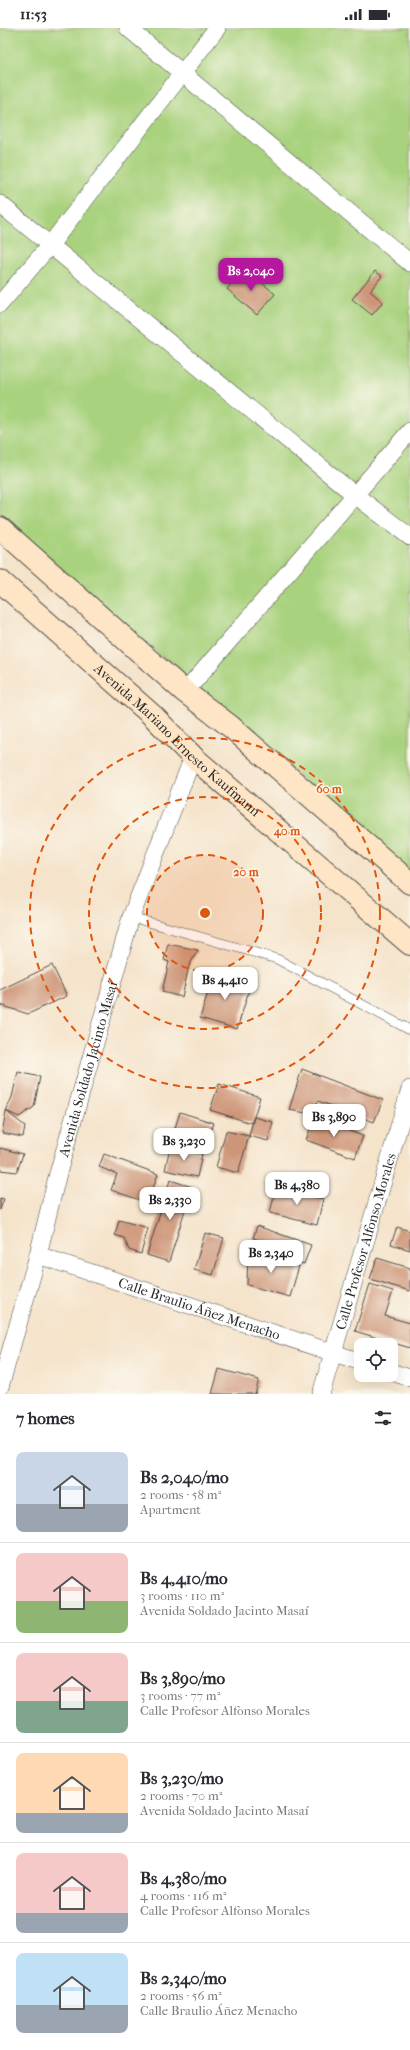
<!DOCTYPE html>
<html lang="en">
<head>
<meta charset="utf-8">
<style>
	:root { --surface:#fff; --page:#f2f2f3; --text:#2b2b33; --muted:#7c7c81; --line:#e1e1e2; --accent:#b5179e }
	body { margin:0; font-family:"IM FELL French Canon",serif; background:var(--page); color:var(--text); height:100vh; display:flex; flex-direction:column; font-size:15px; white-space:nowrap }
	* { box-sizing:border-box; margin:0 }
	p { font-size:13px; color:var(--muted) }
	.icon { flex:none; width:22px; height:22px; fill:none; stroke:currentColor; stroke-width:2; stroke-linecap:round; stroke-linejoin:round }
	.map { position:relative; height:1366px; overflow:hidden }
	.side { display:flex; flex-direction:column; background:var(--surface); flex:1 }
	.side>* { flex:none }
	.controls { position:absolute; left:354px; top:1310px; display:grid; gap:8px }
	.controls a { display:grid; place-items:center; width:44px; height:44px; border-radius:8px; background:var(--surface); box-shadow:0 4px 16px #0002; font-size:20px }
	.price { position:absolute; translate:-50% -34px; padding:0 9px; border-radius:8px; background:#fff; color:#222; font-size:13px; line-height:26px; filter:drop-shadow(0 1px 2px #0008) }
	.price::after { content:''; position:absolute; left:50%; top:24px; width:12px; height:9px; margin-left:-6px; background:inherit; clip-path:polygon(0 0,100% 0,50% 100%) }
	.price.on { background:var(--accent); color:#fff }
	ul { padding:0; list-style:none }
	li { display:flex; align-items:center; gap:12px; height:100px; padding:0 16px }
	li+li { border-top:1px solid var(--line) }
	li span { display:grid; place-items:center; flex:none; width:112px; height:80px; border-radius:8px; color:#555 }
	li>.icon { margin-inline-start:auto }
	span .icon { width:48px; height:48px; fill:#fffc; stroke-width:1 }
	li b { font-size:17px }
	h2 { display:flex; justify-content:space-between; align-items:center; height:48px; padding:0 16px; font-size:17px }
	.status { display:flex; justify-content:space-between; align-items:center; height:28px; padding:0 20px; background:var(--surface); direction:ltr }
	.status svg { height:11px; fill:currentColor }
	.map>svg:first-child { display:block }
</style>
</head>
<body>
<div class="status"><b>11:53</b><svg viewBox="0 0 49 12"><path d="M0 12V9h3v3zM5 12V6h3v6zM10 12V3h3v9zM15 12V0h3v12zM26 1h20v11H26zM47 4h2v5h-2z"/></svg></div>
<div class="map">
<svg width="410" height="1366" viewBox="0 0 410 1366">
	<rect width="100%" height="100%" fill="#fbf7ec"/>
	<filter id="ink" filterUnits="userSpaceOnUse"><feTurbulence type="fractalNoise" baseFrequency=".025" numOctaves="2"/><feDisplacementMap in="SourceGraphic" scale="8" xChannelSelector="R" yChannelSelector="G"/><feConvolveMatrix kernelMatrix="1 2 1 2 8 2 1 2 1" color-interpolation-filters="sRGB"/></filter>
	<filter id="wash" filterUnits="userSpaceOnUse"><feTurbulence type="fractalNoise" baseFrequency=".012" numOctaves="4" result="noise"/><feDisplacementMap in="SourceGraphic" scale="16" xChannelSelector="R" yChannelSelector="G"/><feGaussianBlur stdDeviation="0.9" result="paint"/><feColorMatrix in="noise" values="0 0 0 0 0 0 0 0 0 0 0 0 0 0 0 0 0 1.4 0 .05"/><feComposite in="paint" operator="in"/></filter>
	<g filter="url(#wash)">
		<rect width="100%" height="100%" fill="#f5e3ca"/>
		<!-- green -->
		<path fill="#a9d27e" stroke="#6a7e54" d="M0,0h410v845l-410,-358z"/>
		<g id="blocks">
			<!-- building -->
			<path fill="#ce9679" d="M245,240l30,26 -18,21 -30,-26z
				M375,243l7,5 -12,15 13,11 -11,13 -20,-16z
				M168,916l30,6 -9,16 -7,31 -20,-5 7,-30 -5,-2z
				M52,937l15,31 -39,18 -28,-9v-15z
				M214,944l37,12 -14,45 -37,-11z
				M302,1041l81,31 -9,22 -56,-21 -6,13 -23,-4z
				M18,1044l22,5 -6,30 -15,10 -13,-6 6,-14z
				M219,1056l41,13 -6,20 19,5 -5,19 -19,-5 5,-19 -3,6 -41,-13z
				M6,1083l19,15 -2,11 -21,-4z
				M180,1084l34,11 -9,26 -33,-11z
				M314,1090l49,18 -8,22 -49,-18z
				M226,1103l23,5 -11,37 -22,-6z
				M170,1119l32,7 -5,23 -32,-7z
				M0,1120l23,6 -6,18 -17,-2z
				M104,1126l54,20 -10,29 -37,-13 6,-16 -18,-7z
				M170,1152l22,7 -23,75 -22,-7z
				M276,1160l47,11 -6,26 -47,-12z
				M0,1170l4,1 -4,11z
				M119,1192l29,8 -7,26 -12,-4 -5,-12 -9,-3z
				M257,1198l54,19 -7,19 -16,-5 3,-7 -38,-14z
				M397,1199l13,4v19l-19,-6z
				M205,1205l19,5 -11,37 -19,-5z
				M248,1223l51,15 -9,31 -43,-12z
				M377,1230l33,10v23l-40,-12z
				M370,1256l23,7 -8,25 25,7v25l-55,-17z
				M219,1341l40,11 -4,14h-43z"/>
		</g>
	</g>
	<g filter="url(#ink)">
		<use href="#blocks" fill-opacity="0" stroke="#494743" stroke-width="1"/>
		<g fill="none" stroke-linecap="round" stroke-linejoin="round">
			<!-- lane casing -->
			<g stroke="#494743" stroke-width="10">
				<path id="lane" d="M131,889l146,42 133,71"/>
			</g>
			<!-- street casing -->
			<g stroke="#494743" stroke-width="18">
				<g id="street">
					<path d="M128,0l282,235"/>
					<path d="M0,176l355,291 55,42"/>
					<path d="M0,276l50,-59 167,-217"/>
					<path d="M185,664l225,-261"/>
					<path id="s1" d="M38,1227l323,107"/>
					<path d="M391,1344l19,6"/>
					<path id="s2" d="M0,1359l38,-132 19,-78 74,-260 62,-160"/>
					<path id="s3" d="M321,1366l89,-305"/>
				</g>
			</g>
			<!-- secondary casing -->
			<g stroke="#494743" stroke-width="24">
				<g id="secondary">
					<path d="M0,500l185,164 45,34 180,157"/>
					<path id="s4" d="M0,553l153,135 40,41 217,187"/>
				</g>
			</g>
			<!-- lane -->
			<use href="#lane" stroke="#fff" stroke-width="9"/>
			<!-- street -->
			<use href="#street" stroke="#fff" stroke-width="17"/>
			<!-- secondary -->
			<use href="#secondary" stroke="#fde5c5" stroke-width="22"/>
		</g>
	</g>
	<!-- distance rings -->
	<circle cx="205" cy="885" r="58" fill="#df570e" fill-opacity=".12"/>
	<g fill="none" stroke="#df570e" stroke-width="2" stroke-dasharray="7 5">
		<circle cx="205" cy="885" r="58"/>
		<circle cx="205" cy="885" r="116"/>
		<circle cx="205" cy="885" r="175"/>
	</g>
	<g text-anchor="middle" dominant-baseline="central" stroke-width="3" stroke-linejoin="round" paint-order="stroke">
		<!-- street labels -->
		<g font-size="14" fill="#2b2b2b" stroke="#fbf7ec">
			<text stroke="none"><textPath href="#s4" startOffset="238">Avenida Mariano Ernesto Kaufmann</textPath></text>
			<text stroke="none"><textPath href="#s2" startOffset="330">Avenida Soldado Jacinto Masaí</textPath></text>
			<text stroke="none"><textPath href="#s3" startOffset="159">Calle Profesor Alfonso Morales</textPath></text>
			<text stroke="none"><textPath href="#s1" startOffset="170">Calle Braulio Áñez Menacho</textPath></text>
		</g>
	</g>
	<circle cx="205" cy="885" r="6" fill="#df570e" stroke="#fbf7ec" stroke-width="2"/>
	<g font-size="12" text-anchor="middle" font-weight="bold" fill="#df570e" stroke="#fbf7ec" stroke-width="3" stroke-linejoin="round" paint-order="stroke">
		<text x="329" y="765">60 m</text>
		<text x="287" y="807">40 m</text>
		<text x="246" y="848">20 m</text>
	</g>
</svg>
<div class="controls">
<a><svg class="icon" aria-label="locate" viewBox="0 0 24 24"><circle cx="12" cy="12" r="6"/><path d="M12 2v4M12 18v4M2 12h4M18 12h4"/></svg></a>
</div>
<b class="price on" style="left:251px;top:264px">Bs 2,040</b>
<b class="price" style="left:225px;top:973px">Bs 4,410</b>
<b class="price" style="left:334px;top:1110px">Bs 3,890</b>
<b class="price" style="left:184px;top:1134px">Bs 3,230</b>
<b class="price" style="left:297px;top:1178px">Bs 4,380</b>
<b class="price" style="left:170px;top:1193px">Bs 2,330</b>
<b class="price" style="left:271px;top:1246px">Bs 2,340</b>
</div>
<section class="side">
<h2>7 homes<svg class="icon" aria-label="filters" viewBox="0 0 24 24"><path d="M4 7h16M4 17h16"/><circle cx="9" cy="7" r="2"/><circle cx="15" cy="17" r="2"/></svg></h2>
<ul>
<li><span style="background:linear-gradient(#c9d6e8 65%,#9aa5b1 0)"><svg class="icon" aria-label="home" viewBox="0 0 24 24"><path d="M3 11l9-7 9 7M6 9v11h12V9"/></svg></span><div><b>Bs 2,040/mo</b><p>2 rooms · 58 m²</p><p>Apartment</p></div></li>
<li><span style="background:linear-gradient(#f6c9c9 60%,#8fb573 0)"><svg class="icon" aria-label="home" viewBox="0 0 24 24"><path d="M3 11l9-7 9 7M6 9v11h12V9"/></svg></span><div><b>Bs 4,410/mo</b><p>3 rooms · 110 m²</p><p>Avenida Soldado Jacinto Masaí</p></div></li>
<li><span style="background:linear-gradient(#f6c9c9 60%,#7fa58c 0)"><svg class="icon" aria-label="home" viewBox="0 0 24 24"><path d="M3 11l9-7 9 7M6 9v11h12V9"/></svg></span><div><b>Bs 3,890/mo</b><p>3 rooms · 77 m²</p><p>Calle Profesor Alfonso Morales</p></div></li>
<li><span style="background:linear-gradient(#ffd9b3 75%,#9aa5b1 0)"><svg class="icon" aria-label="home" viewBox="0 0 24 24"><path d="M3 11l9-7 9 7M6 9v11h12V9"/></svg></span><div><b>Bs 3,230/mo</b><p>2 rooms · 70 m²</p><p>Avenida Soldado Jacinto Masaí</p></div></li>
<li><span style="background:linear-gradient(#f6c9c9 75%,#9aa5b1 0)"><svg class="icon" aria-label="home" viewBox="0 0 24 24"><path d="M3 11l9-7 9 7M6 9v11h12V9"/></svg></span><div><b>Bs 4,380/mo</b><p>4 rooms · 116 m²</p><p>Calle Profesor Alfonso Morales</p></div></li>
<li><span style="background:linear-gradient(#bfe0f5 65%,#9aa5b1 0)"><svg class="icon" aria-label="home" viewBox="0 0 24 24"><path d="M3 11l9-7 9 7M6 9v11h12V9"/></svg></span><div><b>Bs 2,340/mo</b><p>2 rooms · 56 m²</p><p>Calle Braulio Áñez Menacho</p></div></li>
</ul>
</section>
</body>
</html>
